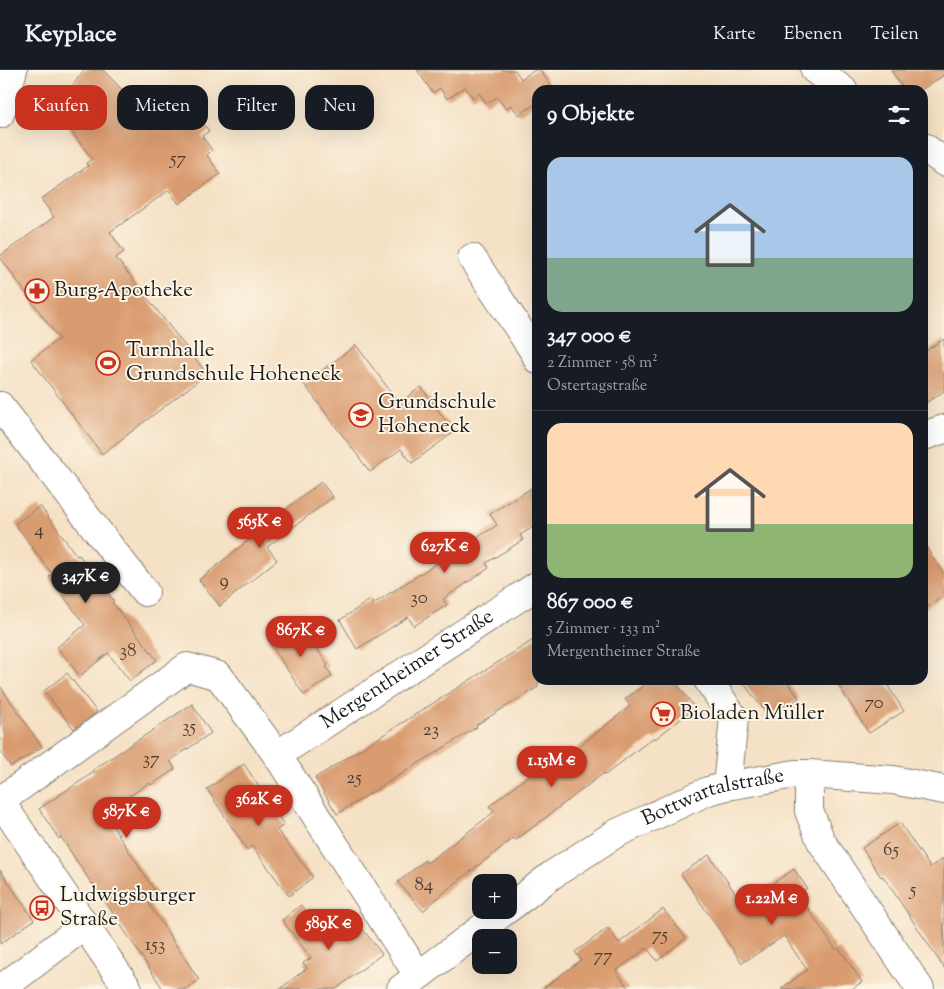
<!DOCTYPE html>
<html lang="de">
<head>
<meta charset="utf-8">
<style>
	:root { --surface:#171b24; --page:#20242c; --text:#f1f3f6; --muted:#9ea1a6; --line:#363941; --accent:#c8321e }
	body { margin:0; font-family:"Sorts Mill Goudy",serif; background:var(--page); color:var(--text); height:100vh; display:flex; flex-direction:column; font-size:19px; white-space:nowrap }
	* { box-sizing:border-box; margin:0 }
	p { font-size:16px; color:var(--muted) }
	.icon { flex:none; width:28px; height:28px; fill:none; stroke:currentColor; stroke-width:2; stroke-linecap:round; stroke-linejoin:round }
	.map { position:relative; flex:1; overflow:hidden }
	.side { position:absolute; left:532px; top:15px; width:396px; height:600px; display:flex; flex-direction:column; background:var(--surface); border-radius:15px; box-shadow:0 5px 20px #0002 }
	.side>* { flex:none }
	.guide { position:absolute; left:15px; top:15px; width:442px; height:45px; display:flex; gap:10px }
	.fabs { position:absolute; left:472px; top:804px; display:grid; gap:10px }
	.fabs a { display:grid; place-items:center; width:45px; height:45px; border-radius:10px; background:var(--surface); box-shadow:0 5px 20px #0002; font-size:25px }
	.price { position:absolute; translate:-50% -42px; padding:0 11px; border-radius:18px; background:var(--accent); color:#fff; font-size:16px; line-height:32px; filter:drop-shadow(0 1px 2px #0008) }
	.price::after { content:''; position:absolute; left:50%; top:30px; width:15px; height:11px; margin-left:-8px; background:inherit; clip-path:polygon(0 0,100% 0,50% 100%) }
	.price.on { background:#222; color:#fff }
	ul { padding:0; list-style:none }
	li { display:grid; align-content:center; gap:10px; height:265px; padding:0 15px }
	li+li { border-top:1px solid var(--line) }
	li span { display:grid; place-items:center; height:155px; border-radius:15px; color:#555 }
	li>.icon { margin-inline-start:auto }
	span .icon { width:90px; height:90px; fill:#fffc; stroke-width:1 }
	li b { font-size:21px }
	h2 { display:flex; justify-content:space-between; align-items:center; height:60px; padding:0 15px; font-size:21px }
	.chip { padding:0 18px; border-radius:15px; background:var(--surface); box-shadow:0 5px 20px #0002; font-size:18px; line-height:45px }
	.chip.on { background:var(--accent); color:#fff }
	header { display:flex; align-items:center; gap:30px; box-sizing:border-box; height:70px; padding:0 25px; background:var(--surface); border-bottom:1px solid var(--line) }
	header strong { font-size:24px }
	nav { display:flex; gap:28px; margin-inline-start:auto; font-size:18px }
	.map>svg:first-child { display:block }
</style>
</head>
<body>
<header>
<strong>Keyplace</strong>
<nav><a>Karte</a><a>Ebenen</a><a>Teilen</a></nav>
</header>
<div class="map">
<svg width="944" height="919" viewBox="0 0 944 919">
	<rect width="100%" height="100%" fill="#fcf5e5"/>
	<filter id="ink" filterUnits="userSpaceOnUse"><feTurbulence type="fractalNoise" baseFrequency=".02" numOctaves="2"/><feDisplacementMap in="SourceGraphic" scale="10" xChannelSelector="R" yChannelSelector="G"/><feConvolveMatrix kernelMatrix="1 2 1 2 8 2 1 2 1" color-interpolation-filters="sRGB"/></filter>
	<filter id="wash" filterUnits="userSpaceOnUse"><feTurbulence type="fractalNoise" baseFrequency=".0096" numOctaves="4" result="noise"/><feDisplacementMap in="SourceGraphic" scale="20" xChannelSelector="R" yChannelSelector="G"/><feGaussianBlur stdDeviation="1.12" result="paint"/><feColorMatrix in="noise" values="0 0 0 0 0 0 0 0 0 0 0 0 0 0 0 0 0 1.4 0 .05"/><feComposite in="paint" operator="in"/></filter>
	<g filter="url(#wash)">
		<rect width="100%" height="100%" fill="#f5e1c5"/>
		<g id="blocks">
			<!-- building -->
			<path fill="#d99b6f" d="M84,0h19l55,57 6,-5 3,6 26,-19 16,22 -7,5 10,14 -5,5 13,19 -41,30 -10,-14 -59,42 14,20 -8,6 91,116 -105,80 -71,-94 28,-21 -59,-82v-1l54,-39 -13,-18 47,-33 -2,-3 6,-4 -33,-44 7,-10 -4,-5z
				M417,0h98l6,9 14,-9h5l14,20h-16v12l-19,13 -8,-10 -5,4 -9,-12 -10,7 -8,-11 -6,5 -8,-11 -18,12 -7,-11 -7,5z
				M891,0h53v5l-23,15h-17z
				M944,269v52l-20,13v-52z
				M356,275l43,58 22,-16 33,45 -42,31 -11,-14 -31,23 -66,-88z
				M321,412l12,15 -66,50 10,13 -57,46 -21,-26 83,-67v-1z
				M538,414v40l-18,11 3,5 -37,23 3,5 -46,31 4,6 -33,21 -6,-9 -51,32 -17,-29 30,-20 3,4 124,-79 -7,-11z
				M40,436l37,50 2,-1 35,46 -2,1 45,58 -27,21 -22,-28 -28,23 -23,-29 28,-22 -36,-48 3,-3 -37,-50z
				M924,474l20,30v22l-20,13z
				M296,552l6,10 2,-2 24,35 -2,2 6,9 -28,19 -36,-55z
				M538,567v50l-62,38 1,2 -140,87 -22,-36z
				M67,603l30,39 -23,17 -30,-38z
				M651,610h23l21,28 -40,31 -1,-2 -49,38 -1,-2 -88,67 -2,-2 -65,50 -26,23 -25,-29 27,-22 2,3 67,-51 -5,-6 69,-53 5,6 67,-53 -5,-7z
				M741,610h45l13,18 -28,21z
				M835,610h49l20,31 -35,22z
				M0,616l42,61 -31,20 -11,-16z
				M192,634l19,29 -41,28 5,8 -24,16 -2,-2 -45,30 55,84 -10,7 50,76 -13,9h-23l-70,-106 -1,1 -31,-47 -2,2 -20,-30 55,-37 -1,-2z
				M244,694l40,61 -7,5 36,47 -24,19 -37,-50 -5,4 -40,-61z
				M900,753l30,44 14,-9v110l-61,-92 -2,1 -19,-29z
				M709,785l34,49 51,-35 13,19 -9,6 38,56 3,-2 23,34 -10,7h-71l26,-19 -23,-34 -42,27 -61,-89z
				M0,800l34,50 -34,24z
				M301,835l20,26 22,-17 9,12 5,-4 25,32 -46,35h-56l27,-21 -4,-5 8,-5 -29,-38z
				M663,839l23,29 -29,23 -10,-13 -31,23 13,18h-87l39,-29 -6,-8 33,-24 11,15z"/>
		</g>
	</g>
	<g filter="url(#ink)">
		<use href="#blocks" fill-opacity="0" stroke="#887e70" stroke-width="1"/>
		<g fill="none" stroke-linecap="round" stroke-linejoin="round">
			<!-- minor casing -->
			<g stroke="#887e70" stroke-width="30">
				<g id="minor">
					<path d="M815,0l28,20"/>
					<path d="M0,44l13,-44"/>
					<path d="M924,77l20,15"/>
					<path d="M472,188l63,95 3,7"/>
					<path d="M0,336l145,186"/>
					<path d="M924,366l20,-7"/>
					<path d="M708,610l26,38 -7,68"/>
					<path id="s1" d="M277,685l261,-170"/>
					<path d="M809,704v37l12,30 99,148"/>
					<path d="M0,731l187,-134 32,9 58,79 141,220"/>
					<path d="M0,731l128,188"/>
					<path d="M1,919l84,-64"/>
				</g>
			</g>
			<!-- major casing -->
			<g stroke="#887e70" stroke-width="30">
				<g id="major">
					<path id="s2" d="M509,838l43,-33 63,-41 93,-43 19,-5 68,-12h14l84,6 51,10"/>
					<path d="M401,919l105,-79"/>
				</g>
			</g>
			<!-- minor -->
			<use href="#minor" stroke="#fff" stroke-width="28"/>
			<!-- major -->
			<use href="#major" stroke="#fff" stroke-width="28"/>
		</g>
	</g>
	<!-- icons -->
	<defs>
		<g id="pharmacy-ring" transform="scale(1.25)"><circle r="9.5" fill="#fcf5e5" stroke="#c8321e" stroke-width="1.5"/><path d="M-2-6h4v4h4v4h-4v4h-4v-4h-4v-4h4Z" fill="#c8321e"/></g>
		<g id="stadium-ring" transform="scale(1.25)"><circle r="9.5" fill="#fcf5e5" stroke="#c8321e" stroke-width="1.5"/><path d="M0-5a6.5 5 0 1 0 0 10a6.5 5 0 1 0 0-10ZM-3.5-1.8h7v3.6h-7Z" fill="#c8321e"/></g>
		<g id="school-ring" transform="scale(1.25)"><circle r="9.5" fill="#fcf5e5" stroke="#c8321e" stroke-width="1.5"/><path d="M0-5L7-2L0 1L-7-2ZM-4 1L0 2.5L4 1V4Q0 6-4 4Z" fill="#c8321e"/></g>
		<g id="supermarket-ring" transform="scale(1.25)"><circle r="9.5" fill="#fcf5e5" stroke="#c8321e" stroke-width="1.5"/><path d="M-6-5.5h2.5l.6 2H6L4.5 2H-2.5L-4.4-4H-6ZM-1.5 3.2a1.3 1.3 0 1 0 .1 0ZM3 3.2a1.3 1.3 0 1 0 .1 0Z" fill="#c8321e"/></g>
		<g id="bus-ring" transform="scale(1.25)"><circle r="9.5" fill="#fcf5e5" stroke="#c8321e" stroke-width="1.5"/><path d="M-5-6H5V4H4V6H2V4H-2V6H-4V4H-5ZM-3.5-4V0h7V-4ZM-3.5 1.2v1.5H-2V1.2ZM2 1.2v1.5H3.5V1.2Z" fill="#c8321e"/></g>
	</defs>
	<g fill-rule="evenodd">
		<use href="#pharmacy-ring" x="37" y="221"/>
		<use href="#stadium-ring" x="108" y="293"/>
		<use href="#school-ring" x="361" y="345"/>
		<use href="#supermarket-ring" x="663" y="644"/>
		<use href="#bus-ring" x="42" y="838"/>
	</g>
	<g text-anchor="middle" dominant-baseline="central" stroke-width="4" stroke-linejoin="round" paint-order="stroke">
		<!-- number labels -->
		<g font-size="19" fill="#4b3c31">
			<text x="178" y="89">57</text>
			<text x="39" y="460">4</text>
			<text x="224" y="511">9</text>
			<text x="419" y="528">30</text>
			<text x="128" y="581">38</text>
			<text x="874" y="633">70</text>
			<text x="189" y="657">35</text>
			<text x="431" y="660">23</text>
			<text x="151" y="689">37</text>
			<text x="354" y="708">25</text>
			<text x="891" y="780">65</text>
			<text x="424" y="815">84</text>
			<text x="913" y="820">5</text>
			<text x="660" y="865">75</text>
			<text x="155" y="875">153</text>
			<text x="603" y="886">77</text>
		</g>
		<!-- poi labels -->
		<g font-size="21" fill="#1c1c1c" stroke="#fcf5e5" text-anchor="start">
			<text x="54" y="221">Burg-Apotheke</text>
			<text x="126" y="281">Turnhalle<tspan x="126" dy="24">Grundschule Hoheneck</tspan></text>
			<text x="378" y="333">Grundschule<tspan x="378" dy="24">Hoheneck</tspan></text>
			<text x="680" y="644">Bioladen Müller</text>
			<text x="60" y="826">Ludwigsburger<tspan x="60" dy="24">Straße</tspan></text>
		</g>
		<!-- street labels -->
		<g font-size="21" fill="#1c1c1c" stroke="#fcf5e5">
			<text stroke="none"><textPath href="#s1" startOffset="156">Mergentheimer Straße</textPath></text>
			<text stroke="none"><textPath href="#s2" startOffset="235">Bottwartalstraße</textPath></text>
		</g>
	</g>
</svg>
<div class="fabs">
<a>+</a>
<a>−</a>
</div>
<b class="price" style="left:260px;top:479px">565K €</b>
<b class="price" style="left:445px;top:504px">627K €</b>
<b class="price on" style="left:86px;top:534px">347K €</b>
<b class="price" style="left:301px;top:588px">867K €</b>
<b class="price" style="left:552px;top:718px">1.15M €</b>
<b class="price" style="left:259px;top:757px">362K €</b>
<b class="price" style="left:127px;top:769px">587K €</b>
<b class="price" style="left:772px;top:856px">1.22M €</b>
<b class="price" style="left:329px;top:881px">589K €</b>
<div class="guide">
<a class="chip on">Kaufen</a>
<a class="chip">Mieten</a>
<a class="chip">Filter</a>
<a class="chip">Neu</a>
</div>
<section class="side">
<h2>9 Objekte<svg class="icon" aria-label="filters" viewBox="0 0 24 24"><path d="M4 7h16M4 17h16"/><circle cx="9" cy="7" r="2"/><circle cx="15" cy="17" r="2"/></svg></h2>
<ul>
<li><span style="background:linear-gradient(#a9c7e8 65%,#7fa58c 0)"><svg class="icon" aria-label="home" viewBox="0 0 24 24"><path d="M3 11l9-7 9 7M6 9v11h12V9"/></svg></span><div><b>347 000 €</b><p>2 Zimmer · 58 m²</p><p>Ostertagstraße</p></div></li>
<li><span style="background:linear-gradient(#ffd9b3 65%,#8fb573 0)"><svg class="icon" aria-label="home" viewBox="0 0 24 24"><path d="M3 11l9-7 9 7M6 9v11h12V9"/></svg></span><div><b>867 000 €</b><p>5 Zimmer · 133 m²</p><p>Mergentheimer Straße</p></div></li>
</ul>
</section>
</div>
</body>
</html>
